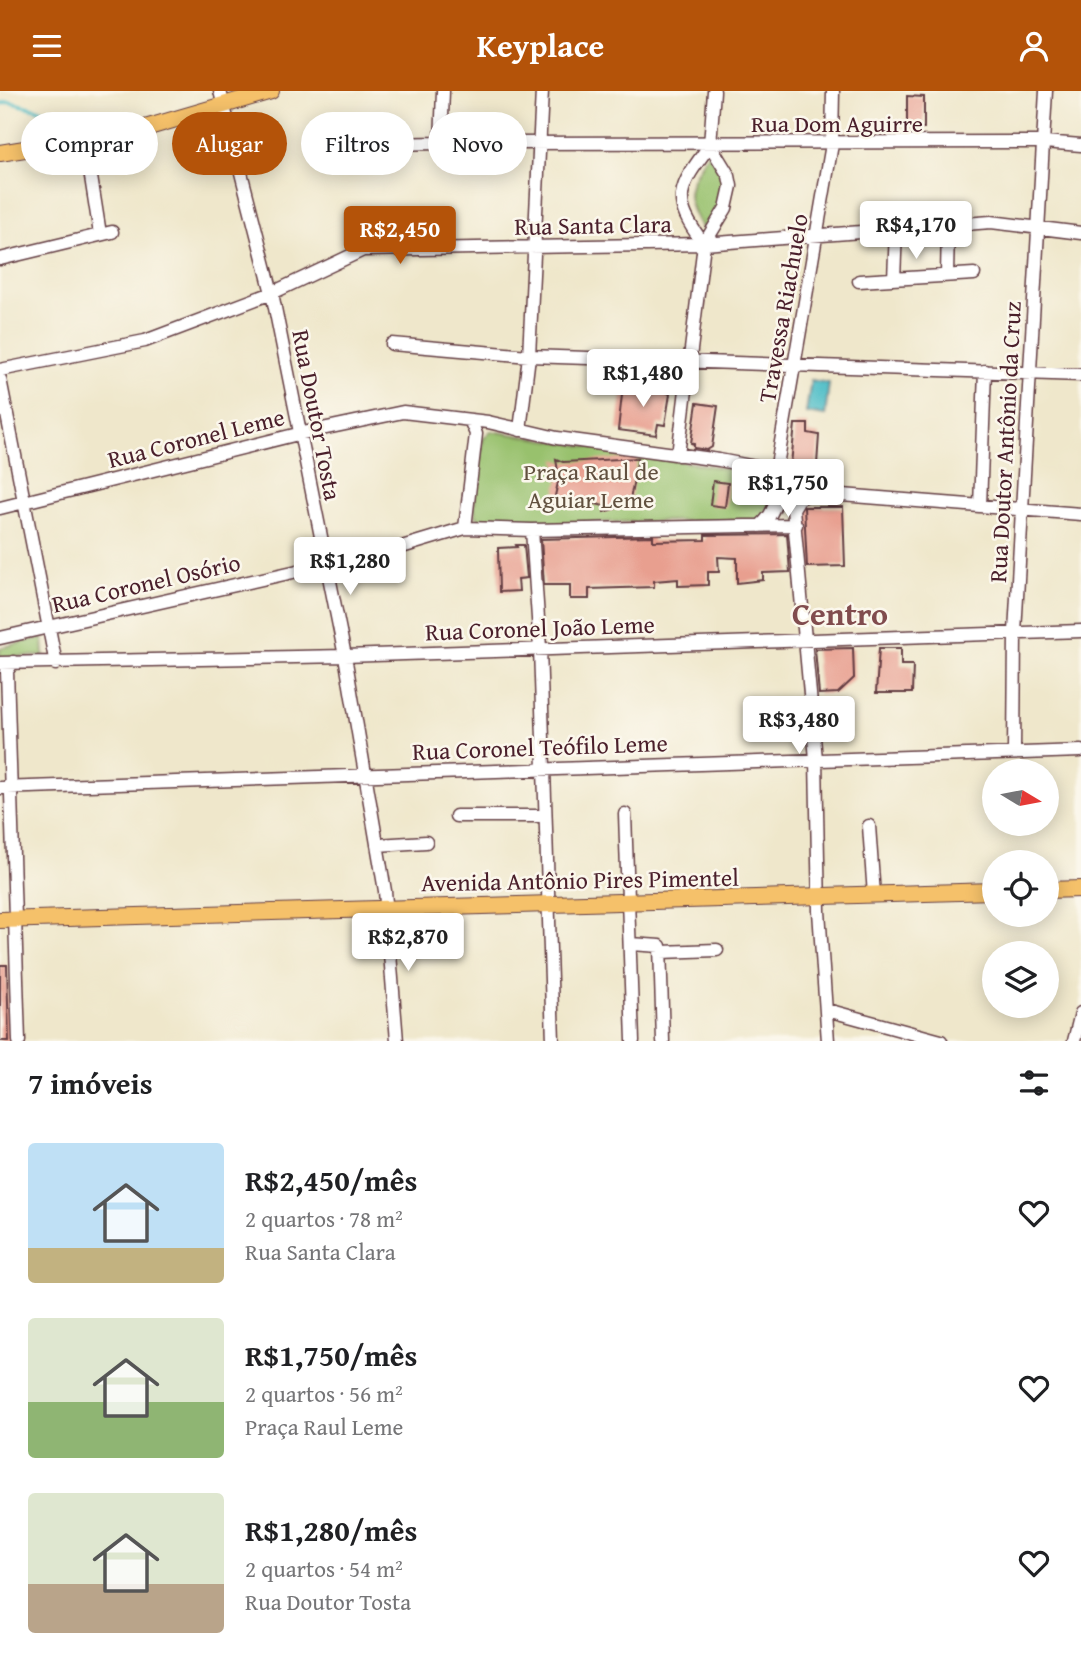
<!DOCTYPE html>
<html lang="pt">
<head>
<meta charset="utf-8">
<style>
	:root { --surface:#fff; --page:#f2f2f2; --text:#202124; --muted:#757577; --accent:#b45309 }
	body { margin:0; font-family:"Gentium Book Plus",serif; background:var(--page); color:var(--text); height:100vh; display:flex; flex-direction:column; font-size:26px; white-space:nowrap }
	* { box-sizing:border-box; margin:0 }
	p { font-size:23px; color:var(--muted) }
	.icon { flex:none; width:38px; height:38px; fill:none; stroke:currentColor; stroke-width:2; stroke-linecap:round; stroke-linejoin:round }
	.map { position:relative; height:950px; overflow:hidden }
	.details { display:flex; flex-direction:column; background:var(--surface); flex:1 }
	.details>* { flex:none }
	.hud { position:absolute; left:21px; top:21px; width:700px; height:63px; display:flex; gap:14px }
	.needle { width:46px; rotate:100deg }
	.fabs { position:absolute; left:982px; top:668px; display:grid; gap:14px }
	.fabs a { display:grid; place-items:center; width:77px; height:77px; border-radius:50%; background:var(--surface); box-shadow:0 4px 18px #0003; font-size:35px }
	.price { position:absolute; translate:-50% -60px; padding:0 16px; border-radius:7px; background:#fff; color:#222; font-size:23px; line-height:46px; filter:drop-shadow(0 2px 4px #0008) }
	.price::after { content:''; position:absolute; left:50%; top:42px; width:21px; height:16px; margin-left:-10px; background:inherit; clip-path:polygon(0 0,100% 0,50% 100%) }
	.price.active { background:var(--accent); color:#fff }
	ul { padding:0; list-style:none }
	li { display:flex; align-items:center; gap:21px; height:175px; padding:0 28px }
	li span { display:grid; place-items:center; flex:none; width:196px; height:140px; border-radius:7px; color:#555 }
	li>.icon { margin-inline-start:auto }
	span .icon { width:84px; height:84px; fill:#fffc; stroke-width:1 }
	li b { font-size:30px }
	h2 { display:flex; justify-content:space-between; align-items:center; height:84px; padding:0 28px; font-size:30px }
	.pill { padding:0 24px; border-radius:32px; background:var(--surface); box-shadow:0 4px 18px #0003; font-size:24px; line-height:63px }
	.pill.active { background:var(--accent); color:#fff }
	header { display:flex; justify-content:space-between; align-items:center; height:91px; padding:0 28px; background:var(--accent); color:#fff; font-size:32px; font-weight:600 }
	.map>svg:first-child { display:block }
</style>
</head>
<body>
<header><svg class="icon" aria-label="menu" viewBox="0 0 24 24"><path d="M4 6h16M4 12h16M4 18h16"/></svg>Keyplace<svg class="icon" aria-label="person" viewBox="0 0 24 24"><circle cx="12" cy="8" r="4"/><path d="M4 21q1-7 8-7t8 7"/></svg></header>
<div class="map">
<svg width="1081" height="950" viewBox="0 0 1081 950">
	<rect width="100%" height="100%" fill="#fbf7ec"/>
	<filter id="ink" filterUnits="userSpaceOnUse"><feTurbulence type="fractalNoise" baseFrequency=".0143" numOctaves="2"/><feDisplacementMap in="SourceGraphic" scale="14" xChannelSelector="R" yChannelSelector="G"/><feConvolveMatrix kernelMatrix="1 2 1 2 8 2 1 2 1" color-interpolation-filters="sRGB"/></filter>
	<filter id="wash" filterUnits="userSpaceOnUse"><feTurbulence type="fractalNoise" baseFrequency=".00686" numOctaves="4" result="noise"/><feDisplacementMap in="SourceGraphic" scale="28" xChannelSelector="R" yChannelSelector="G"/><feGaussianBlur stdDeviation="1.57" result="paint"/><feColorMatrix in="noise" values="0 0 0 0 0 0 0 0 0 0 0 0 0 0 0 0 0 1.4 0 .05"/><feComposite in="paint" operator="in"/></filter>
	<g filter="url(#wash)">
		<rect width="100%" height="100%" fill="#efe7cb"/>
		<!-- green -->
		<path fill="#98c16d" stroke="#71704c" stroke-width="2" d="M708,62c25,33 23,45 -6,75 -22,-35 -13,-43 6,-75z
			M491,340l276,44c12,14 3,33 -9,45l-208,3 -66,-2 -8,-5 -2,-9 9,-68z
			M43,546l1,19 -44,1v-9z"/>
		<!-- water -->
		<path fill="#50bec7" stroke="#4d6e79" stroke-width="2" d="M811,289l18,3 -4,33 -19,-3z"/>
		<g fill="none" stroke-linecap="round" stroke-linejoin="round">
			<!-- stream -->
			<path stroke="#50bec7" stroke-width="3.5" d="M0,13l9,-2 63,16"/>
		</g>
		<g id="blocks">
			<!-- building -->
			<path fill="#e89f8f" d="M907,5l17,1v31l-17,-1z
				M632,292l8,6 16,-2 14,7 -5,31 -7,-1 -2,11 -38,-5 5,-44z
				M697,312l21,3 -6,41 -5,3 -13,-2v-4l-3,-1z
				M795,333h13v9l11,2 -3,44 -26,-4z
				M638,367l-8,42 -10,7 -16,5v-6l-12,-3 -39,2 6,-27 -3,-19 7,3z
				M713,390l15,2 -3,24 -15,-2z
				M804,416h39l2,59 -38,1z
				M787,443l3,38 -27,1v7l-26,3v-25l-19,-1 1,15h-11v13l-30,1v-7l-24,2v6l-65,2v10h-19v-14h-26l-3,-46 112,-3v5l52,-1v-5z
				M516,454h8l3,33 -9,1 1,12 -20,1 -1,-44 19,-1z
				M853,557l1,30 -16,15 -19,1 -4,-45z
				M879,557h22v17h12l-1,28h-36z
				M0,874h7l2,76h-9z"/>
		</g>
	</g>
	<g filter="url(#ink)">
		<use href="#blocks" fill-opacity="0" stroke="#633d43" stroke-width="2"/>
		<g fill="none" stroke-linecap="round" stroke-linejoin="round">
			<!-- minor casing -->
			<g stroke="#633d43" stroke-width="15">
				<path id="minor" d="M220,0l52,202 73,363 40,235 12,150
					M85,48l15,95
					M441,52l2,-52
					M710,54l4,-54
					M341,59l44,-6 56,-1 603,-1 37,3
					M0,168l112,-27
					M947,185l1,-50
					M894,188l2,-49
					M859,190l115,-7
					M392,253l137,12 552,19
					M0,279l145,-29 127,-48 91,-43 341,-6 287,-22 90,11
					M0,288l56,285
					M520,339l9,-74 13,-265
					M678,364l26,-211 22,-36 5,-22 -2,-10 -19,-31c-31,42 -41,54 -6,99
					M779,399l302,24
					M808,403l-9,5 -6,10 23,250 3,152 9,130
					M980,415l5,-135
					M0,417l298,-74 105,-22 85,10 69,16 162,22 57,11
					M760,435c18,-15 19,-34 16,-55l56,-327 1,-53
					M465,437l11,-94 -6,-14
					M532,439l8,118 13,393
					M0,547l395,-89 70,-21 67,2 264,-5
					M13,571l-6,9 12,370
					M0,572l345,-7 736,-25
					M1014,662l1,-121 31,-541
					M0,697l1081,-37
					M625,723l8,227
					M456,725h89
					M869,735l5,69
					M377,754l49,-3
					M631,853l29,2 3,95
					M661,861l56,-2
					M827,919l114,31
					M1074,950l7,-28"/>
			</g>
			<!-- major casing -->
			<g stroke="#633d43" stroke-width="18">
				<path id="major" d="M0,62l135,-22 136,-40
					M1046,799l35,-1
					M0,829l994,-29"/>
			</g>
			<!-- minor -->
			<use href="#minor" stroke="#fff" stroke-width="12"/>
			<!-- major -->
			<use href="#major" stroke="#f5c16b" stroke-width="16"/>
		</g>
	</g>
	<g text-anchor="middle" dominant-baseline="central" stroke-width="5" stroke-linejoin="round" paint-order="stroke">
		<!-- street labels -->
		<g font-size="24" fill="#4a1f2b" stroke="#fbf7ec">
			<text x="837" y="32">Rua Dom Aguirre</text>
			<text transform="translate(593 134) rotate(-1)">Rua Santa Clara</text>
			<text transform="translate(783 217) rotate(-80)">Travessa Riachuelo</text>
			<text transform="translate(317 324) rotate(79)">Rua Doutor Tosta</text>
			<text transform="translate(196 347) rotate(-14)">Rua Coronel Leme</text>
			<text transform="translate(1005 351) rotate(-87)">Rua Doutor Antônio da Cruz</text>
			<text transform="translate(146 492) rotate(-13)">Rua Coronel Osório</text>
			<text transform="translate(540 537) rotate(-2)">Rua Coronel João Leme</text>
			<text transform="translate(540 656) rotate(-2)">Rua Coronel Teófilo Leme</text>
			<text transform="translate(580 789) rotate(-1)">Avenida Antônio Pires Pimentel</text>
		</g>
		<!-- park labels -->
		<g font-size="24" fill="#61503f" stroke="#fbf7ec">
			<text x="591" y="380">Praça Raul de<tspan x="591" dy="28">Aguiar Leme</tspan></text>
		</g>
		<!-- district labels -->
		<g font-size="32" font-weight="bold" fill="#814c4e" stroke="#fbf7ec">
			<text x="840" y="522">Centro</text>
		</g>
	</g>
</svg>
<div class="fabs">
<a><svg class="needle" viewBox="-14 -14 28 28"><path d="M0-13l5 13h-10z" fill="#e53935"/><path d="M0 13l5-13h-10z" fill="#757577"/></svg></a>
<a><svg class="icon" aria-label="locate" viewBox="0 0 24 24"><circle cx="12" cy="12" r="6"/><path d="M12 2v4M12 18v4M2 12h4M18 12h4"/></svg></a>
<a><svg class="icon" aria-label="layers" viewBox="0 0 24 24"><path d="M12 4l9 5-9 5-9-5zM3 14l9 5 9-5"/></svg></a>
</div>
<b class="price" style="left:916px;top:170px">R$4,170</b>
<b class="price active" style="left:400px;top:175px">R$2,450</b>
<b class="price" style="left:643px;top:318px">R$1,480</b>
<b class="price" style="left:788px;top:428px">R$1,750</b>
<b class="price" style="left:350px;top:506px">R$1,280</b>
<b class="price" style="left:799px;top:665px">R$3,480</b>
<b class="price" style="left:408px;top:882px">R$2,870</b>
<div class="hud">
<a class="pill">Comprar</a>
<a class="pill active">Alugar</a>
<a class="pill">Filtros</a>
<a class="pill">Novo</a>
</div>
</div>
<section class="details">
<h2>7 imóveis<svg class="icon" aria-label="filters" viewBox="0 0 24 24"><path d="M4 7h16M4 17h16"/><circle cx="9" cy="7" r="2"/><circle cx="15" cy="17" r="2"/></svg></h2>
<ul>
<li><span style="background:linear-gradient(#bfe0f5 75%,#c2b280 0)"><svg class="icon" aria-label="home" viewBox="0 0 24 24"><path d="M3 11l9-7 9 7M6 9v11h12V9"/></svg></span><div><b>R$2,450/mês</b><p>2 quartos · 78 m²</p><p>Rua Santa Clara</p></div><svg class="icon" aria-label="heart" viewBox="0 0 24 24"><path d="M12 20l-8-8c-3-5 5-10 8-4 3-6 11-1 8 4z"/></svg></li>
<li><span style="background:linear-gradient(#dfe7d0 60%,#8fb573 0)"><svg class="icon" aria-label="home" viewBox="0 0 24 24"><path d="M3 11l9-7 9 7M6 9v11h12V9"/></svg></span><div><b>R$1,750/mês</b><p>2 quartos · 56 m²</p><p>Praça Raul Leme</p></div><svg class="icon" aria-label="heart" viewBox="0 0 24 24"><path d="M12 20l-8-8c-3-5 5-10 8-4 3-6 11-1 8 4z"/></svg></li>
<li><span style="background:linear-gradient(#dfe7d0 65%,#b9a48a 0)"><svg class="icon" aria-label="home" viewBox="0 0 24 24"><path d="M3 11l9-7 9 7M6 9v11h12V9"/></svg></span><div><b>R$1,280/mês</b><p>2 quartos · 54 m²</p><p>Rua Doutor Tosta</p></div><svg class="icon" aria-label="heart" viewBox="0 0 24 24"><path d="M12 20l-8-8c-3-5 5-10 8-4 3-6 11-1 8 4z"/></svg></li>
</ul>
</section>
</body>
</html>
